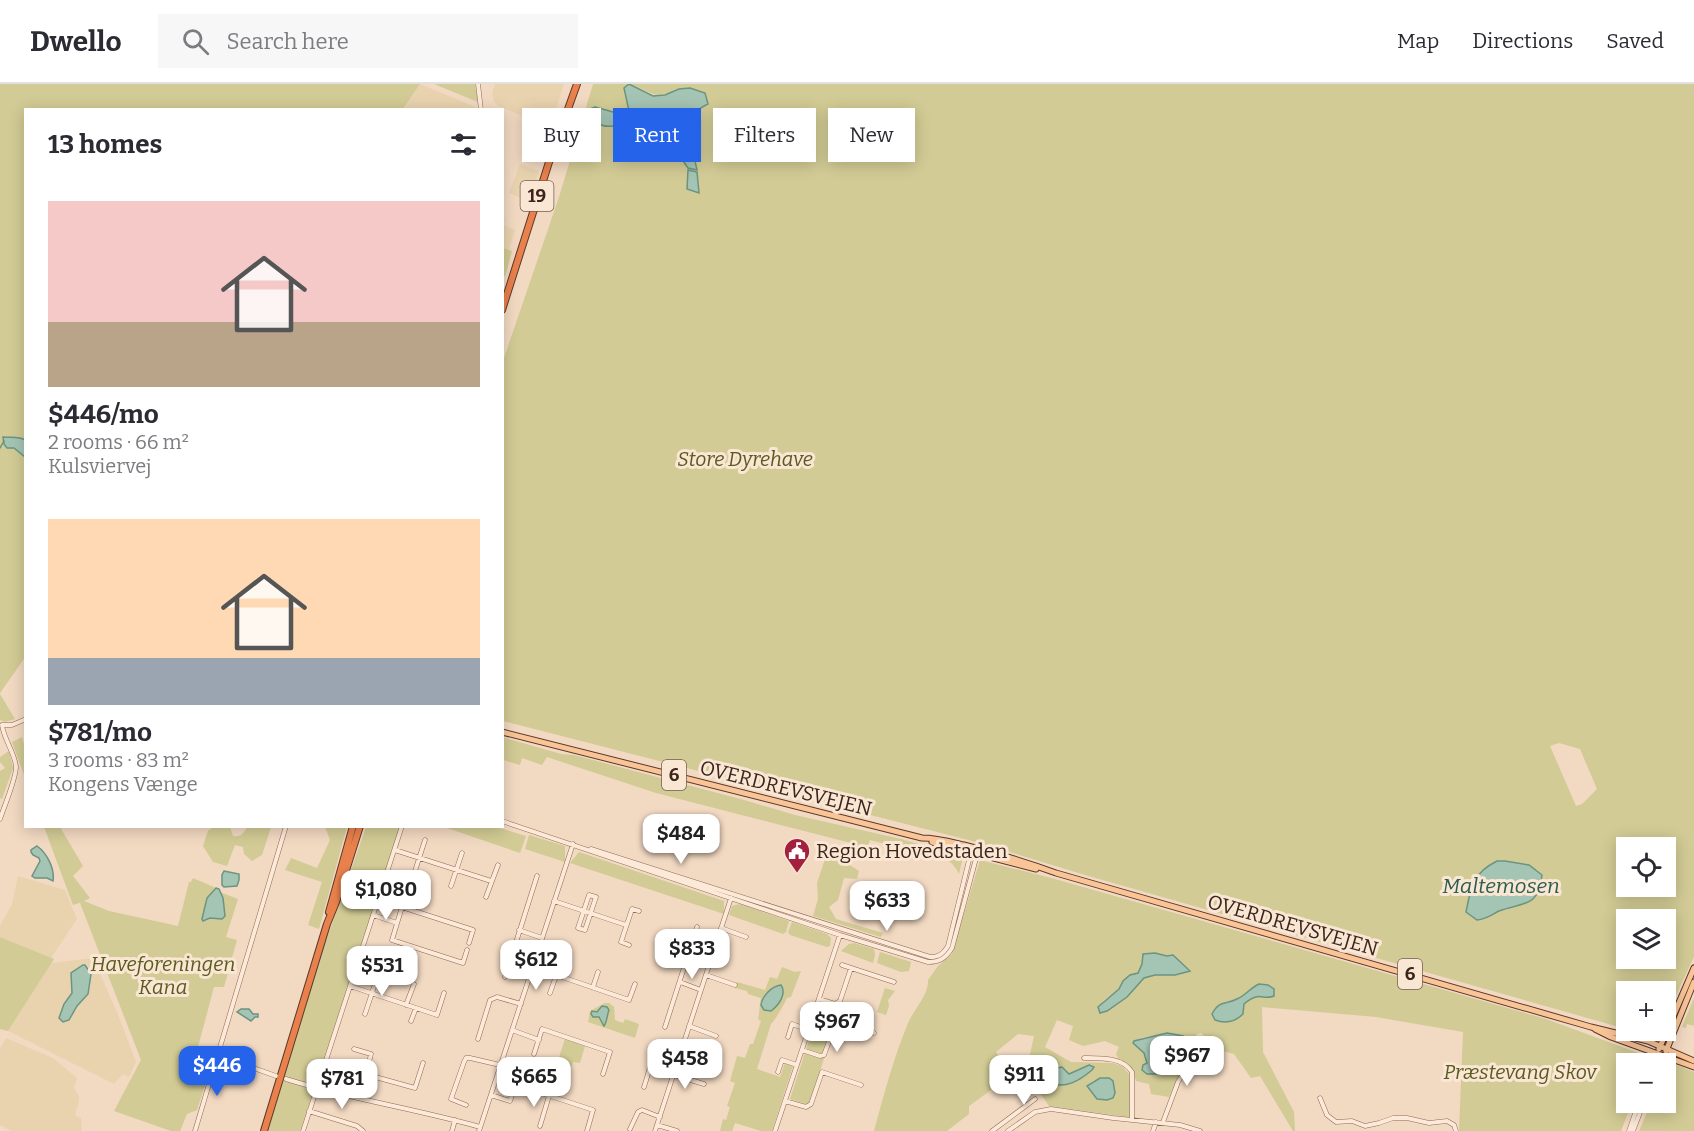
<!DOCTYPE html>
<html lang="en">
<head>
<meta charset="utf-8">
<style>
	:root { --surface:#fff; --page:#f7f7f7; --text:#2b2b33; --muted:#7c7c81; --line:#e1e1e2; --accent:#2563eb }
	body { margin:0; font-family:Bitter,serif; background:var(--page); color:var(--text); height:100vh; display:flex; flex-direction:column; font-size:22px; white-space:nowrap }
	* { box-sizing:border-box; margin:0 }
	p { font-size:20px; color:var(--muted) }
	.icon { flex:none; width:33px; height:33px; fill:none; stroke:currentColor; stroke-width:2; stroke-linecap:round; stroke-linejoin:round }
	.map { position:relative; flex:1; overflow:hidden }
	.details { position:absolute; left:24px; top:24px; width:480px; height:720px; display:flex; flex-direction:column; background:var(--surface); border-radius:0px; box-shadow:0 3px 15px #0003 }
	.details>* { flex:none }
	.guide { position:absolute; left:522px; top:24px; width:570px; height:54px; display:flex; gap:12px }
	.controls { position:absolute; left:1616px; top:753px; display:grid; gap:12px }
	.controls a { display:grid; place-items:center; width:60px; height:60px; border-radius:0px; background:var(--surface); box-shadow:0 3px 15px #0003; font-size:30px }
	.price { position:absolute; translate:-50% -51px; padding:0 14px; border-radius:12px; background:#fff; color:#222; font-size:20px; line-height:39px; filter:drop-shadow(0 2px 3px #0008) }
	.price::after { content:''; position:absolute; left:50%; top:36px; width:18px; height:14px; margin-left:-9px; background:inherit; clip-path:polygon(0 0,100% 0,50% 100%) }
	.price.selected { background:var(--accent); color:#fff }
	ul { padding:0; list-style:none }
	li { display:grid; align-content:center; gap:12px; height:318px; padding:0 24px }
	li span { display:grid; place-items:center; height:186px; border-radius:0px; color:#555 }
	li>.icon { margin-inline-start:auto }
	span .icon { width:108px; height:108px; fill:#fffc; stroke-width:1 }
	li b { font-size:26px }
	h2 { display:flex; justify-content:space-between; align-items:center; height:72px; padding:0 24px; font-size:26px }
	.tag { padding:0 21px; border-radius:0px; background:var(--surface); box-shadow:0 3px 15px #0003; font-size:21px; line-height:54px }
	.tag.selected { background:var(--accent); color:#fff }
	header { display:flex; align-items:center; gap:36px; box-sizing:border-box; height:84px; padding:0 30px; background:var(--surface); border-bottom:2px solid var(--line) }
	header strong { font-size:28px }
	nav { display:flex; gap:33px; margin-inline-start:auto; font-size:21px }
	.search { width:420px; height:54px; background:var(--page); display:flex; align-items:center; gap:15px; box-sizing:border-box; padding:0 21px; border-radius:0px; color:var(--muted); font-size:22px }
	.map>svg:first-child { display:block }
</style>
</head>
<body>
<header>
<strong>Dwello</strong>
<div class="search"><svg class="icon" aria-label="search" viewBox="0 0 24 24"><circle cx="10" cy="10" r="6"/><path d="M15 15l6 6"/></svg>Search here</div>
<nav><a>Map</a><a>Directions</a><a>Saved</a></nav>
</header>
<div class="map">
<svg width="1694" height="1047" viewBox="0 0 1694 1047">
	<rect width="100%" height="100%" fill="#f2d9c2"/>
	<!-- farmland -->
	<path fill="#e9d3af" d="M420,0l58,24 1,1 -76,1z
		M495,0h69l-14,43 -52,-21 -4,-5 -2,-8z
		M520,80l19,7 -9,31 -21,-9z
		M502,128l3,8 -1,5 11,5 -6,20 -6,-2z
		M18,792l47,14 12,29 -26,39 -51,-21v-11l12,-22z
		M93,874l26,59 17,45 -7,15 -6,-3 -9,10 -106,-53 43,-68z
		M6,954l47,20 24,20 -3,10 5,8v5l-4,14 6,3 1,13h-71l-11,-6v-76z"/>
	<!-- green -->
	<path fill="#d2cb95" fill-rule="evenodd" d="M0,0h420l-17,25 -377,1 -1,330c-6,-4 -15,-3 -22,-3l1,7 10,4 11,9 1,199 -26,37z
		M434,0h41l3,18z
		M593,0h35l-4,4 45,52 19,28 9,2 -9,-40 5,-10 -14,-31c-27,12 -25,3 -50,-5h1065v873l-29,62v-27h-39v37l-541,-154 -105,-32 -477,-122v-360l56,-164zM1559,659l21,6 17,40 -15,15 -6,2 -26,-60zM1626,764h39v38h-39zM1505,777l9,2 11,41 -27,8 -31,-7 9,-28zM1626,836h39v38h-39z
		M503,164l9,3 -6,23 -3,5z
		M0,610l15,25 -10,3 -5,-2z
		M22,653l3,11v30l-13,-36z
		M502,653l59,17 13,1 170,45 51,15 106,24 62,18 -4,17c-8,-18 -24,-19 -40,-24l-2,2 -47,-12 -6,17 -16,-4 3,-10 -195,-50 -109,-36 -5,8 -20,-7 -2,7 -17,-5z
		M9,667l4,17 -11,31 -2,-1v-27l5,-3 -5,-6v-5z
		M44,743h16l23,39 -10,10 17,22 -6,3 25,10 69,15 11,-44h2l2,-4 23,10 -9,10 -5,20 4,3 4,-3 9,1 6,-6 -5,-21 18,7 -12,38 11,3 -13,47h-10l-16,60 18,5 -19,58 -10,4 -7,17h-9l-57,-20 27,-51 -61,-157 2,-1 -9,3z
		M213,743h17l3,9c8,1 11,-3 14,-9h24l-9,28 -10,6 -8,-7 -1,-7 -8,-2 -8,21 -14,-4 -10,-16 5,-15z
		M325,743h22l-28,102 -11,-4 14,-43 -37,-12 6,-12 26,10 13,-28z
		M366,743h34l-100,304h-32l51,-170z
		M444,743h53l29,9 -6,17z
		M529,751l36,11v16l-40,-13z
		M579,768l145,49v13l-154,-51z
		M826,772l19,6 14,9 -2,8 -13,-1 -6,22 -9,7 7,12 47,14 -2,4 -68,-21 5,-17 -1,-16z
		M980,776l75,19 491,140 98,36 3,8 -21,1v38l6,1 -11,28h-162l4,-99 -87,-15 -114,-10 1,45 31,60 1,19h-2l-33,-55 -9,2 -17,-24 -15,-4 -18,-17 -4,1 -6,11 -5,21 -9,14 -8,17 -18,-3 -2,-10 -13,-3c-4,-15 -4,-15 -17,-21l-3,-6 3,-7 -14,-6 -22,5 -14,-6 4,-14 -16,-6 -12,27 26,15 41,1 10,3 7,8 5,44 -85,-12 -23,-33 8,-37 -16,-2 -22,18 11,18 -17,15 1,5 -22,16v8l-22,17h-73c10,-37 20,-75 35,-110 6,-13 20,-27 19,-41l10,-14 14,-12zM1163,870l4,2 8,19h-20l-11,3 -17,19 -20,14 -7,2 3,-12 16,-12 4,-8 15,-8 4,-9zM1274,905l-4,9 -13,-3 -13,8 -2,5 -17,-6zM1167,949l17,7 -4,8 2,9 -9,14 -19,4 -7,-12 -7,-25zM1089,981l-28,20h-4l-8,-3 -2,-9 11,-5 4,-1 7,7zM1103,993l10,4 2,12 -8,7 -10,-1 -10,-13 6,-5z
		M740,820l49,17 -3,11 -3,2 -54,-19 3,-9z
		M792,838l35,12 4,4 -1,8 -3,1 -37,-12 -2,-3z
		M0,853l54,22 -46,72 -8,-2z
		M854,859l20,6 1,6 -2,8 -32,-12 8,-7z
		M880,868l31,10 -2,9 -8,1 -24,-9z
		M782,883l13,5 6,-1 -10,26 -4,1c-2,5 -13,24 -16,26l-14,45 23,8 5,-14 8,3 -21,65h-11l-26,-8 -3,8h-12l3,-12 3,1 4,-13 -3,-1 8,-23 -5,-2 7,-25 8,2 5,-14h3l8,-23 -3,-2c2,-7 1,-13 3,-21l-13,-4 -1,-3 -12,-3 2,-6 28,8 5,-13 7,2z
		M885,904l10,3 -7,9 1,6 -3,9 -9,-3z
		M1694,914v28l-7,-2 -1,4 -4,-1z
		M605,919h4l5,4 1,13 8,3 2,-4 14,5 -4,14 -47,-16 2,-11z
		M820,922l19,6 -30,93 -19,-6z
		M565,955l20,7 -5,17 -7,-1 -6,18 -17,-6 3,-11h4z
		M1672,979l22,9v59h-55l12,-28 14,-1v-32l2,-4z"/>
	<!-- water -->
	<path fill="#a5c5b4" stroke="#6b9481" stroke-width="1.5" d="M629,0l24,12 12,-1 14,-6 11,-1 15,5 3,11 -18,10 3,6 -5,10 9,40 -9,-2 -19,-27c-12,12 -15,14 -32,7l-13,-60z
		M595,23l18,5 4,7 -4,7c-12,2 -22,-5 -21,-18z
		M688,86l9,2 2,21 -12,-4z
		M3,353c8,1 16,-1 22,3v17l-11,-9h-7l-3,-4z
		M37,762c10,7 18,23 16,35l-6,-3h-12l-3,-2 8,-15 -1,-3 -6,-3 -2,-3v-2z
		M1497,777h8l24,4 13,10c-3,33 -19,27 -43,36 -8,4 -12,8 -22,9l-11,-8c5,-26 7,-39 31,-51z
		M224,787l15,3v6l-2,6 -13,1 -2,-2v-10z
		M216,804l3,1 4,9 2,18 -3,3 -12,-1 -7,3 -1,-2 5,-21z
		M1155,869l12,3 6,-1 17,16 -15,4h-20l-11,3 -17,19 -20,14 -7,2 -2,-6 21,-18 4,-8 7,-6 8,-2 4,-9 1,-10z
		M83,881h2l6,9 -3,20 -11,12 -8,14 -6,2 -4,-4 5,-14 8,-11 -1,-20z
		M1259,900l9,1 6,4v7c-13,5 -13,-6 -30,8l-1,10c-8,8 -17,10 -28,6l-3,-6c7,-14 13,-9 25,-15 8,-3 13,-11 22,-15z
		M781,901c6,9 -2,20 -10,26l-7,-1 -3,-5c1,-9 11,-19 20,-20z
		M602,922l5,1 2,3c-2,5 -2,12 -5,16l-5,-9h-6l-2,-3 1,-3 5,1z
		M241,925h8l4,5h5v3h-3l-4,4 -14,-9z
		M1167,949l16,3 1,4 -4,8c3,12 -1,19 -11,26h-22l-5,-4 1,-5 4,-2 -3,-10 -11,-10 1,-2z
		M1089,981l5,2 -2,3c-13,11 -26,19 -43,13l-4,-7c3,-6 11,-8 17,-9l7,7z
		M1100,994h9l4,3 2,12 -2,5 -6,2 -10,-1 -10,-13z"/>
	<g fill="none" stroke-linecap="round" stroke-linejoin="round">
		<!-- stream -->
		<path stroke="#6b9481" stroke-width="1.5" d="M0,364l4,-7"/>
		<!-- minor casing -->
		<g stroke="#8e6957" stroke-width="5">
			<path id="minor" d="M478,0l3,26
				M2,641h10l14,-6
				M0,735c4,-12 16,-40 16,-52 -1,-14 -12,-27 -14,-42
				M502,737l338,114 88,27c12,0 18,-4 24,-14l26,-97
				M591,765l339,108c9,0 13,-3 18,-11l23,-94
				M395,766l96,31
				M414,790l11,-34
				M451,802l11,-33
				M589,811l7,2 -11,33 -7,-2z
				M486,813l12,-32
				M554,817l72,24
				M373,831l24,8
				M721,844l25,9
				M519,846l23,8
				M629,861l-8,-3 11,-33 7,2
				M467,866l-4,13 -71,-23 10,-33 71,23 -4,13
				M842,881l52,17
				M533,883l96,33 6,-16
				M706,891l29,10
				M505,893l32,-101
				M680,898l21,8
				M350,902l87,29 7,-22
				M593,903l5,-15
				M550,909l12,-34
				M819,915l16,5 5,-3 11,-33
				M406,921l8,-21
				M365,930l14,-42
				M411,937l5,-13
				M689,942l27,10
				M665,943l32,-100
				M512,946l27,10
				M788,953l4,-13 17,6
				M478,955l12,-39 7,-3 24,7
				M354,965l17,5 -5,21
				M802,966l18,6 4,-1 13,-35 37,13
				M534,970l8,-25 68,23 -7,22
				M218,971l58,21
				M1084,974c16,0 39,-1 48,14v48
				M325,979l90,25 8,-25
				M1653,980l4,-10
				M778,988l4,-12 15,5
				M674,991l30,9
				M286,995c64,20 130,30 194,48
				M644,1003l11,-36 7,-4 19,6
				M491,1011l19,6 5,-15 2,-1 76,25 -6,21
				M1320,1014l7,17 9,7 16,-1 13,5 14,-3 14,-5h14l22,5 18,-2 7,4 2,6
				M785,1017l21,6 5,-3 11,-32 39,13
				M466,1021l-15,-6 13,-37 2,-4h4l30,7
				M309,1027l48,15 6,5
				M1163,1038l15,-40 11,-18 3,-16
				M657,1041l20,6
				M540,1042l9,-30
				M630,1045l8,-17 4,-2 18,7
				M195,1047l91,-305
				M303,1047l99,-305
				M452,1047l3,-11
				M479,1047l94,-287
				M655,1047l76,-233
				M775,1047l65,-196
				M992,1047l43,-32
				M1008,1047l27,-19 16,-3 62,9 67,7 20,6
				M1153,1047l3,-9
				M1629,1047l10,-29
				M1633,1047l11,-29"/>
		</g>
		<!-- major casing -->
		<g stroke="#5c382c" stroke-width="7">
			<path id="major" d="M502,648l420,106c14,0 29,4 42,7 31,8 62,17 92,28l535,154 57,14 46,20
				M932,758l104,27
				M1595,945l16,8 83,30
				M1659,965l35,-81
				M1666,967l28,-69"/>
		</g>
		<!-- highway casing -->
		<g stroke="#5c382c" stroke-width="8">
			<path id="highway" d="M502,226l48,-151 27,-75
				M329,828l24,-86
				M264,1047l63,-207 9,-22 24,-76"/>
		</g>
		<!-- minor -->
		<use href="#minor" stroke="#fce9d7" stroke-width="4"/>
		<!-- major -->
		<use href="#major" stroke="#f9c597" stroke-width="5"/>
		<!-- highway -->
		<use href="#highway" stroke="#e9814c" stroke-width="6"/>
	</g>
	<!-- icons -->
	<defs>
		<g id="civic-pin" transform="scale(1.35)"><path d="M0 17L-7.5 6A9.5 9.5 0 1 1 7.5 6Z" fill="#a3213f" stroke="#f9e6d3"/><path d="M-.6-6.5H3V-4.5H.6V-3L4-1V1h2V6H-6V1h2V-1L-.6-3ZM-1.2 2.5V6h2.4V2.5Z" fill="#fff"/></g>
	</defs>
	<g fill-rule="evenodd">
		<use href="#civic-pin" x="797" y="767"/>
	</g>
	<g text-anchor="middle" dominant-baseline="central" stroke-width="6" stroke-linejoin="round" paint-order="stroke">
		<!-- shield labels -->
		<g fill="#f9e6d3" stroke="#755f54" stroke-width="1.5">
			<rect x="520.5" y="97" width="33" height="30" rx="4.5"/>
			<rect x="662" y="676" width="24" height="30" rx="4.5"/>
			<rect x="1398" y="875" width="24" height="30" rx="4.5"/>
		</g>
		<g font-size="18" font-weight="bold" fill="#3d251d">
			<text x="537" y="112">19</text>
			<text x="674" y="691">6</text>
			<text x="1410" y="890">6</text>
		</g>
		<!-- park labels -->
		<g font-size="20" font-style="italic" fill="#595b21" stroke="#f9e6d3">
			<text x="745" y="375">Store Dyrehave</text>
			<text x="163" y="880">Haveforeningen<tspan x="163" dy="23">Kana</tspan></text>
			<text x="1520" y="988">Præstevang Skov</text>
		</g>
		<!-- street labels -->
		<g font-size="20" fill="#3d251d" stroke="#f9e6d3">
			<text transform="translate(786 704) rotate(14)">OVERDREVSVEJEN</text>
			<text transform="translate(1293 841) rotate(16)">OVERDREVSVEJEN</text>
		</g>
		<!-- poi labels -->
		<g font-size="20" fill="#3d251d" stroke="#f9e6d3" text-anchor="start">
			<text x="816" y="767">Region Hovedstaden</text>
		</g>
		<!-- water labels -->
		<g font-size="21" font-style="italic" fill="#2b5e4f" stroke="#f9e6d3">
			<text x="1501" y="802">Maltemosen</text>
		</g>
	</g>
</svg>
<div class="controls">
<a><svg class="icon" aria-label="locate" viewBox="0 0 24 24"><circle cx="12" cy="12" r="6"/><path d="M12 2v4M12 18v4M2 12h4M18 12h4"/></svg></a>
<a><svg class="icon" aria-label="layers" viewBox="0 0 24 24"><path d="M12 4l9 5-9 5-9-5zM3 14l9 5 9-5"/></svg></a>
<a>+</a>
<a>−</a>
</div>
<b class="price" style="left:681px;top:781px">$484</b>
<b class="price" style="left:386px;top:837px">$1,080</b>
<b class="price" style="left:887px;top:848px">$633</b>
<b class="price" style="left:692px;top:896px">$833</b>
<b class="price" style="left:536px;top:907px">$612</b>
<b class="price" style="left:382px;top:913px">$531</b>
<b class="price" style="left:837px;top:969px">$967</b>
<b class="price" style="left:1187px;top:1003px">$967</b>
<b class="price" style="left:685px;top:1006px">$458</b>
<b class="price selected" style="left:217px;top:1013px">$446</b>
<b class="price" style="left:1024px;top:1022px">$911</b>
<b class="price" style="left:534px;top:1024px">$665</b>
<b class="price" style="left:342px;top:1026px">$781</b>
<div class="guide">
<a class="tag">Buy</a>
<a class="tag selected">Rent</a>
<a class="tag">Filters</a>
<a class="tag">New</a>
</div>
<section class="details">
<h2>13 homes<svg class="icon" aria-label="filters" viewBox="0 0 24 24"><path d="M4 7h16M4 17h16"/><circle cx="9" cy="7" r="2"/><circle cx="15" cy="17" r="2"/></svg></h2>
<ul>
<li><span style="background:linear-gradient(#f6c9c9 65%,#b9a48a 0)"><svg class="icon" aria-label="home" viewBox="0 0 24 24"><path d="M3 11l9-7 9 7M6 9v11h12V9"/></svg></span><div><b>$446/mo</b><p>2 rooms · 66 m²</p><p>Kulsviervej</p></div></li>
<li><span style="background:linear-gradient(#ffd9b3 75%,#9aa5b1 0)"><svg class="icon" aria-label="home" viewBox="0 0 24 24"><path d="M3 11l9-7 9 7M6 9v11h12V9"/></svg></span><div><b>$781/mo</b><p>3 rooms · 83 m²</p><p>Kongens Vænge</p></div></li>
</ul>
</section>
</div>
</body>
</html>
